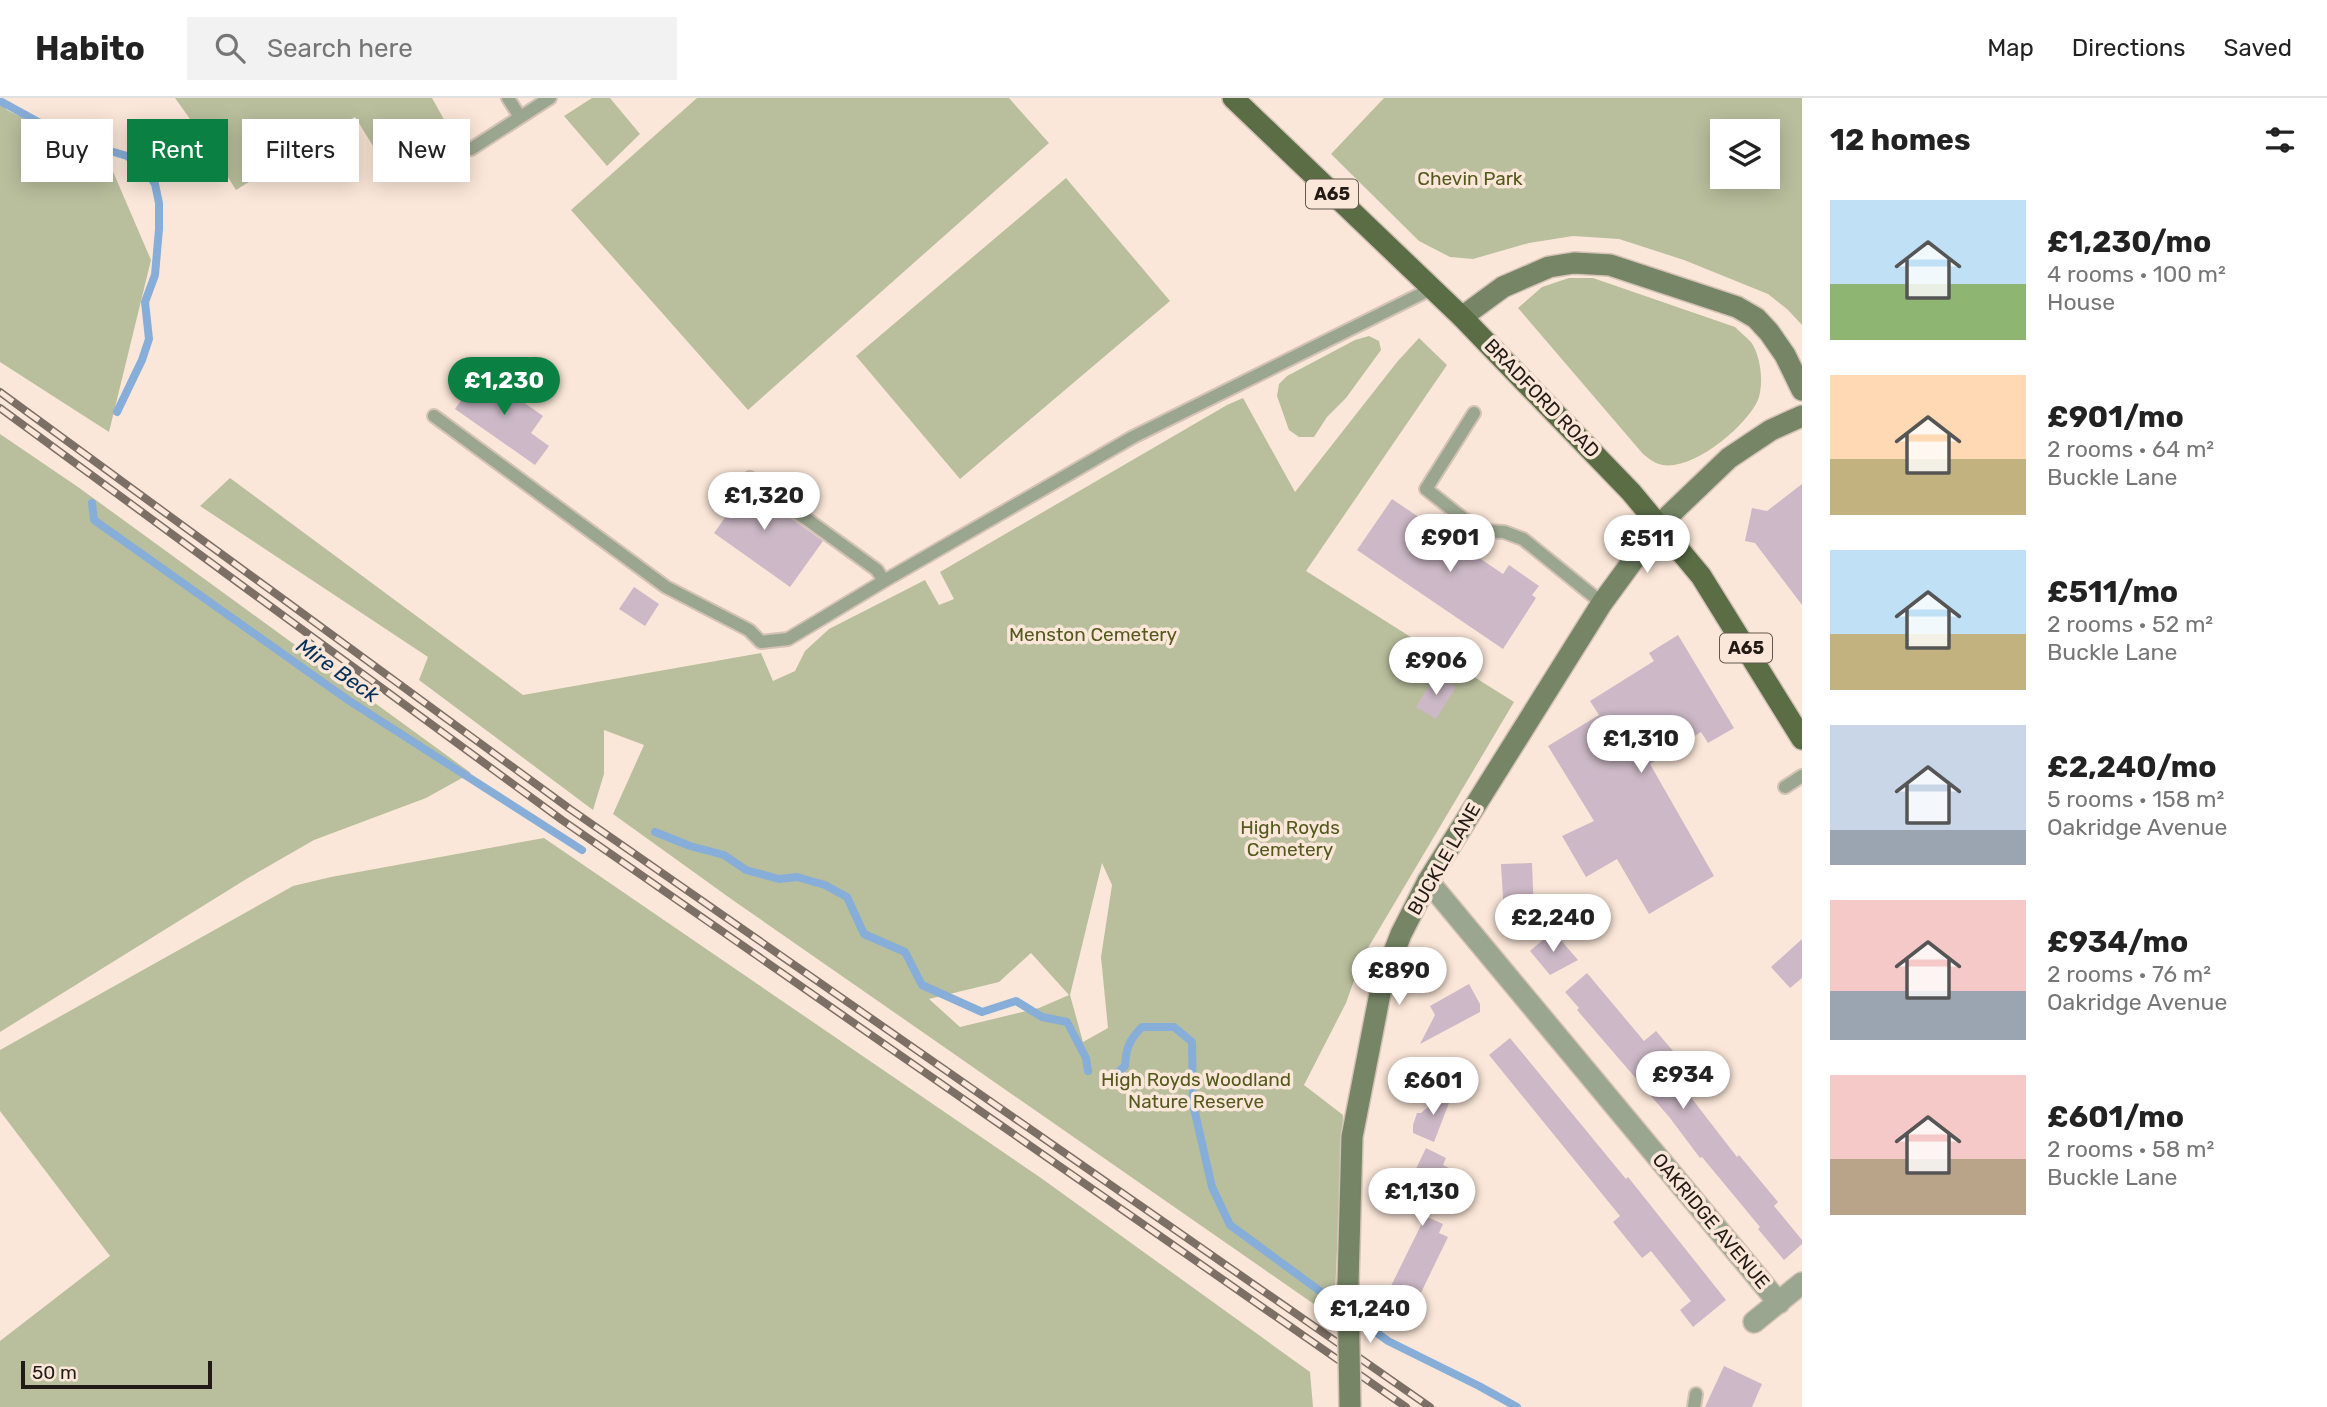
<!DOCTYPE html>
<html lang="en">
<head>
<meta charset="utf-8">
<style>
	:root { --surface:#fff; --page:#f2f2f2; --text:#222; --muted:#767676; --line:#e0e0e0; --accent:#0b8043 }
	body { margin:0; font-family:Rubik,sans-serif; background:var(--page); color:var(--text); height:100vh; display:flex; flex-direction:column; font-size:26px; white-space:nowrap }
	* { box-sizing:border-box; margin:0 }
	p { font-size:23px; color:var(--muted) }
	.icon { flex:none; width:38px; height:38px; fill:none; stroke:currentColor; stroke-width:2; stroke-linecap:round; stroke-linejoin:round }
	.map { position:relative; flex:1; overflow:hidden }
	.panel { display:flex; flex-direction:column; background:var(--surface); width:525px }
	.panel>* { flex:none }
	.top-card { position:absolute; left:21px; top:21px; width:665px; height:63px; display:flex; gap:14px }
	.controls { position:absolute; left:1710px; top:21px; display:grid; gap:14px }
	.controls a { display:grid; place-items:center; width:70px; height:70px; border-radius:0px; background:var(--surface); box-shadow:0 4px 18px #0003; font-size:35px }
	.scale { position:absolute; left:21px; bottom:18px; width:191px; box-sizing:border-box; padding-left:7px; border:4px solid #211a15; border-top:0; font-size:19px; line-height:24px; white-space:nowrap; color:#211a15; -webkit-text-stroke:5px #fbe7d9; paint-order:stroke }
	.price { position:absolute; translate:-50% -60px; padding:0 16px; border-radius:24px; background:#fff; color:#222; font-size:23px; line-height:46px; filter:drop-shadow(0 2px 4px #0008) }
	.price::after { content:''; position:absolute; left:50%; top:42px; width:21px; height:16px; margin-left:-10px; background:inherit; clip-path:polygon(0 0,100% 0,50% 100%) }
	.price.current { background:var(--accent); color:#fff }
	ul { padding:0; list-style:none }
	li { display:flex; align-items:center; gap:21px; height:175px; padding:0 28px }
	li span { display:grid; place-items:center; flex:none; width:196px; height:140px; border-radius:0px; color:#555 }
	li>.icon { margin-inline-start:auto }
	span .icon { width:84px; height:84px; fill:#fffc; stroke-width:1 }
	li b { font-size:30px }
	h2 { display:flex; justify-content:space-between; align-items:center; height:84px; padding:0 28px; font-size:30px }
	.pill { padding:0 24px; border-radius:0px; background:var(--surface); box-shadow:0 4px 18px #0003; font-size:24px; line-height:63px }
	.pill.current { background:var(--accent); color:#fff }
	header { display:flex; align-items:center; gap:42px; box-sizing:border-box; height:98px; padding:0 35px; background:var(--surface); border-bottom:2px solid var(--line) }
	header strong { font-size:33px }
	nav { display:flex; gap:38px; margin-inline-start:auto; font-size:24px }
	.search { width:490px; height:63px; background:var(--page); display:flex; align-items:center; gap:18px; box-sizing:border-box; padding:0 24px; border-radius:0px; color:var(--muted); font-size:26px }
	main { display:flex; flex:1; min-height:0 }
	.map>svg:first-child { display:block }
</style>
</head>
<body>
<header>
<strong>Habito</strong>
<div class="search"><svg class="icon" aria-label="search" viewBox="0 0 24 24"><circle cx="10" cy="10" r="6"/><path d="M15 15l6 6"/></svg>Search here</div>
<nav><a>Map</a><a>Directions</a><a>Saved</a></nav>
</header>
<main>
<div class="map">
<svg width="1802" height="1309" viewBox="0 0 1802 1309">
	<rect width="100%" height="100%" fill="#fbe7d9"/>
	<!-- green -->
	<path fill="#b9bf9d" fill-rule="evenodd" d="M175,0h257l23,41 -62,39 -38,-61 -119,73 -36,-57z
		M592,0h18l30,36 -33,32 -43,-50z
		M697,0h312l40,45 -301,267 -177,-200z
		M1384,0h418v227l-15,-16 -19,-15 -84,-34 -65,-21 -46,-3 -44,7 -56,16 -23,-2 -31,-16 -88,-87zM1768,33v46h-46v-46z
		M0,5l7,7 101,50 43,100 -42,172 -109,-70z
		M1066,80l104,123 -210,178 -104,-123z
		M1569,180h24l142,49c5,5 11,10 16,15 10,14 13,42 7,58 -12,27 -71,77 -102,63 -4,-2 -9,-6 -13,-9l-125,-146 24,-21z
		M1369,238l10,5 2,9 -35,48 -19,19 -13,20h-15l-10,-7 -12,-34 2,-12 8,-8 68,-36z
		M1419,240l28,27 -141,206 208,131 -152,256 -16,45 -42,82 39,30 -9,203 -600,-417 -121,-87 31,-69 -40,-15v44l-11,36 -174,-130 9,-23 -228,-151 30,-28 293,217 238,-42 12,28 22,-10 10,-20 24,-22 96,-49 14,25 15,-6 -14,-27 287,-167 16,-7 52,94 102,-130zM1102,765l10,22 -11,72 7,71 -25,14 -13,-47zM1031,855l38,42 -30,13 -79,19 -31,-28 70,-17z
		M0,336l78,53 393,286 -45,25 -112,42 -66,38 -248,154z
		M544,740l497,340 269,194 3,35h-1313v-66l110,-85 -110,-145v-61l293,-164 38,-9z"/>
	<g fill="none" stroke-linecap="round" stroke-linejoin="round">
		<!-- stream -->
		<path stroke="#87aed8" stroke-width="8" d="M0,3l42,23h17l28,20 40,12 19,14 9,14 4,19v26l-4,46 -10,27 4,37 -7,21 -25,52
			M92,405l2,17 254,180 234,150
			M655,734l35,14 34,9 22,15 33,9 18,-2 28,8 22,12 17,37 41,18 17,33 60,27 34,-11 26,16 25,5 19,36 2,13
			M1114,978l11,-10c1,-18 4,-26 17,-39h32l18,15 1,62 19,83 18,38 158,116 91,45 38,21"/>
	</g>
	<!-- building -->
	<path fill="#ccb8c6" d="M481,274l62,44 -12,17 18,13 -14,19 -80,-56z
		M729,376l94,67 -33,46 -76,-54 15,-21 -19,-13z
		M1802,386v121l-47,-62 -10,-2 7,-33 15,3z
		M1392,401l111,75 6,-9 30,21 -7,9 4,3 -33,51 -146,-99z
		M634,489l25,17 -14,22 -26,-17z
		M1678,537l56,93 -26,15 -7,-11 -51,32 64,112 -65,38 -32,-55 -31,18 -24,-41 32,-15 -46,-75 51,-31 -9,-14 64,-40 -5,-8z
		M1436,576l20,13 -20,32 -20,-12z
		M1532,765l2,51 -30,1 -3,-51z
		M1553,833l25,29 -28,15 -20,-24z
		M1802,841v39l-12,10 -19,-21z
		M1587,875l57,68 12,-10 17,20 -11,9 75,97 2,-2 39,47 -4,4 28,34v4l-18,16 -26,-31 2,-2 -58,-70 -2,1 -30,-40 -93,-108 2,-2 -14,-16z
		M1469,886l11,20v8l-60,32 15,-29 -5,-9z
		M1510,940l116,141 2,-2 98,123 -33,27 -13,-17 11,-9 -40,-50 -9,7 -29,-36 7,-6 -131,-161z
		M1457,984l-23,60 -21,-9v-8l4,-12h4z
		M1426,1050l20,10 -3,7 6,3 -24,48 18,8 -4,9 9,4 -32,66 -27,-13 36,-73 -26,-13z
		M1724,1268l38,18 -10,23h-47z"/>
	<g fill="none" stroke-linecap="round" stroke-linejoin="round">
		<!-- lane casing -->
		<g stroke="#d4c2b6" stroke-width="16">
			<path id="lane" d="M508,0l12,19
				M471,51l79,-51
				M1474,315l-48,76 38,30 23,12 17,1 19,7 79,64
				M434,318l232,171 83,43 12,12 27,-3 96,-58 249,-144 300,-149
				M750,380l127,92 7,11
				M1785,689l17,-11
				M1694,1309l2,-13"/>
		</g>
		<!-- street casing -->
		<g stroke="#d4c2b6" stroke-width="24">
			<path id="street" d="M1428,783l351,422
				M1754,1224l48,-39"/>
		</g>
		<!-- secondary casing -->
		<g stroke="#d4c2b6" stroke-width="24">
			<path id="secondary" d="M1462,219l41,-30 46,-20 25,-4 36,2 127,42 19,11 13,14 16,23 17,35
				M1348,1186l4,-147 30,-154 19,-49 27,-53 174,-278 57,-78 70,-67 42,-28 31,-14"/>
		</g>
		<!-- primary casing -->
		<g stroke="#d4c2b6" stroke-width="24">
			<path id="primary" d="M1233,0l229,219 169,175 70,84 101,163"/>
		</g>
		<!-- lane -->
		<use href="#lane" stroke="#9ba690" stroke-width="12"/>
		<!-- street -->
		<use href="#street" stroke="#9ba690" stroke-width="21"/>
		<!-- secondary -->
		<use href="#secondary" stroke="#758565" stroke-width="21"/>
		<!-- primary -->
		<use href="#primary" stroke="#5a6d45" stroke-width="21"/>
		<!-- rail casing -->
		<g stroke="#7c6f66" stroke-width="8">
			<path id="rail" d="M0,294l570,417 860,598
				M0,310l562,412 844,587"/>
		</g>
		<!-- rail -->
		<use href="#rail" stroke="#fbe7d9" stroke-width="5" stroke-dasharray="16" stroke-linecap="butt"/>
		<!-- secondary-bridge casing -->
		<g stroke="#d4c2b6" stroke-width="24" stroke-linecap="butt">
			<path id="secondary-bridge" d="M1348,1186l2,123"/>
		</g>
		<!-- secondary-bridge -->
		<use href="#secondary-bridge" stroke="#758565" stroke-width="21"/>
	</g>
	<g text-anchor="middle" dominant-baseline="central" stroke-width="7" stroke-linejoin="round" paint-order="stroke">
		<!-- shield labels -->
		<g fill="#fbe7d9" stroke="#625850" stroke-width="2">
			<rect x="1306" y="81.5" width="52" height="29" rx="5"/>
			<rect x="1720" y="535.5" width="52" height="29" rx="5"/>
		</g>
		<g font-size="18" font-weight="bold" fill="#211a15">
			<text x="1332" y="96">A65</text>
			<text x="1746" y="550">A65</text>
		</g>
		<!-- park labels -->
		<g font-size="19" fill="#535a1d" stroke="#fbe7d9">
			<text x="1470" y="80">Chevin Park</text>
			<text x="1093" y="536">Menston Cemetery</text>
			<text x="1290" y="729">High Royds<tspan x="1290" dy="22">Cemetery</tspan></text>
			<text x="1196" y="981">High Royds Woodland<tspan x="1196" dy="22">Nature Reserve</tspan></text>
		</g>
		<!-- street labels -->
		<g font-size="19" fill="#211a15" stroke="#fbe7d9">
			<text transform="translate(1542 300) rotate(46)">BRADFORD ROAD</text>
			<text transform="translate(1444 761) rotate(-60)">BUCKLE LANE</text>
			<text transform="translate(1711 1123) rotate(50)">OAKRIDGE AVENUE</text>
		</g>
		<!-- water labels -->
		<g font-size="21" font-style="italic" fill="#042f57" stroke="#fbe7d9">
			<text transform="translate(338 572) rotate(35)">Mire Beck</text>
		</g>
	</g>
</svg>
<div class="controls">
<a><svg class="icon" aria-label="layers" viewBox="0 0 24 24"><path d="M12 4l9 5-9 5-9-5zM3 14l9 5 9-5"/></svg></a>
</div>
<div class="scale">50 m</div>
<b class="price current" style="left:504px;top:319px">£1,230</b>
<b class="price" style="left:764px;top:434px">£1,320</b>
<b class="price" style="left:1450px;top:476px">£901</b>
<b class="price" style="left:1647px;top:477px">£511</b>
<b class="price" style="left:1436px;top:599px">£906</b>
<b class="price" style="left:1641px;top:677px">£1,310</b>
<b class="price" style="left:1553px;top:856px">£2,240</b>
<b class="price" style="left:1399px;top:909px">£890</b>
<b class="price" style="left:1683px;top:1013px">£934</b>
<b class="price" style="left:1433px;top:1019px">£601</b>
<b class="price" style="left:1422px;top:1130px">£1,130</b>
<b class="price" style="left:1370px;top:1247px">£1,240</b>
<div class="top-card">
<a class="pill">Buy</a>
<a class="pill current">Rent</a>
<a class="pill">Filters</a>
<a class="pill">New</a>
</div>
</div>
<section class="panel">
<h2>12 homes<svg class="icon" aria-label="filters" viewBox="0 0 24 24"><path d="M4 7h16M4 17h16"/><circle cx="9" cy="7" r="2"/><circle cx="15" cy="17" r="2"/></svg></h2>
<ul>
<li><span style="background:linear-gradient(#bfe0f5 60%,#8fb573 0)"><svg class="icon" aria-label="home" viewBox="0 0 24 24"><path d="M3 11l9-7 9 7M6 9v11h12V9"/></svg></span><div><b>£1,230/mo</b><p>4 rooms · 100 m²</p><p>House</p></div></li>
<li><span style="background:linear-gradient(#ffd9b3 60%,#c2b280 0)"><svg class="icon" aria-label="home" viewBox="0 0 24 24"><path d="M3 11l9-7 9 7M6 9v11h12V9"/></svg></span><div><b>£901/mo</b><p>2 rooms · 64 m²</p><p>Buckle Lane</p></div></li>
<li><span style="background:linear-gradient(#bfe0f5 60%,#c2b280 0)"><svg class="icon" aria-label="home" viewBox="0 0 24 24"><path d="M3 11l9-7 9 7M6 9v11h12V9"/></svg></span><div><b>£511/mo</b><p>2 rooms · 52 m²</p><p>Buckle Lane</p></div></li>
<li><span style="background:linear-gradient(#c9d6e8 75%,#9aa5b1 0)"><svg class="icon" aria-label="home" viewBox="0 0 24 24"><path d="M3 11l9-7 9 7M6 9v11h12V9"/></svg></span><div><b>£2,240/mo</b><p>5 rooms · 158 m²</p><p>Oakridge Avenue</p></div></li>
<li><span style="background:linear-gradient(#f6c9c9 65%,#9aa5b1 0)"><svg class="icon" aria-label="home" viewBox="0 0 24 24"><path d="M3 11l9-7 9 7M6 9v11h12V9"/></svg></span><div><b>£934/mo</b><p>2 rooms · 76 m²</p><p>Oakridge Avenue</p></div></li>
<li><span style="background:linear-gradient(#f6c9c9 60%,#b9a48a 0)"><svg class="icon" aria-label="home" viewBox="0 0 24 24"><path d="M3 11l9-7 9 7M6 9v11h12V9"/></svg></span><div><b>£601/mo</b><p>2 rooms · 58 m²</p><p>Buckle Lane</p></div></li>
</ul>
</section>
</main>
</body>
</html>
